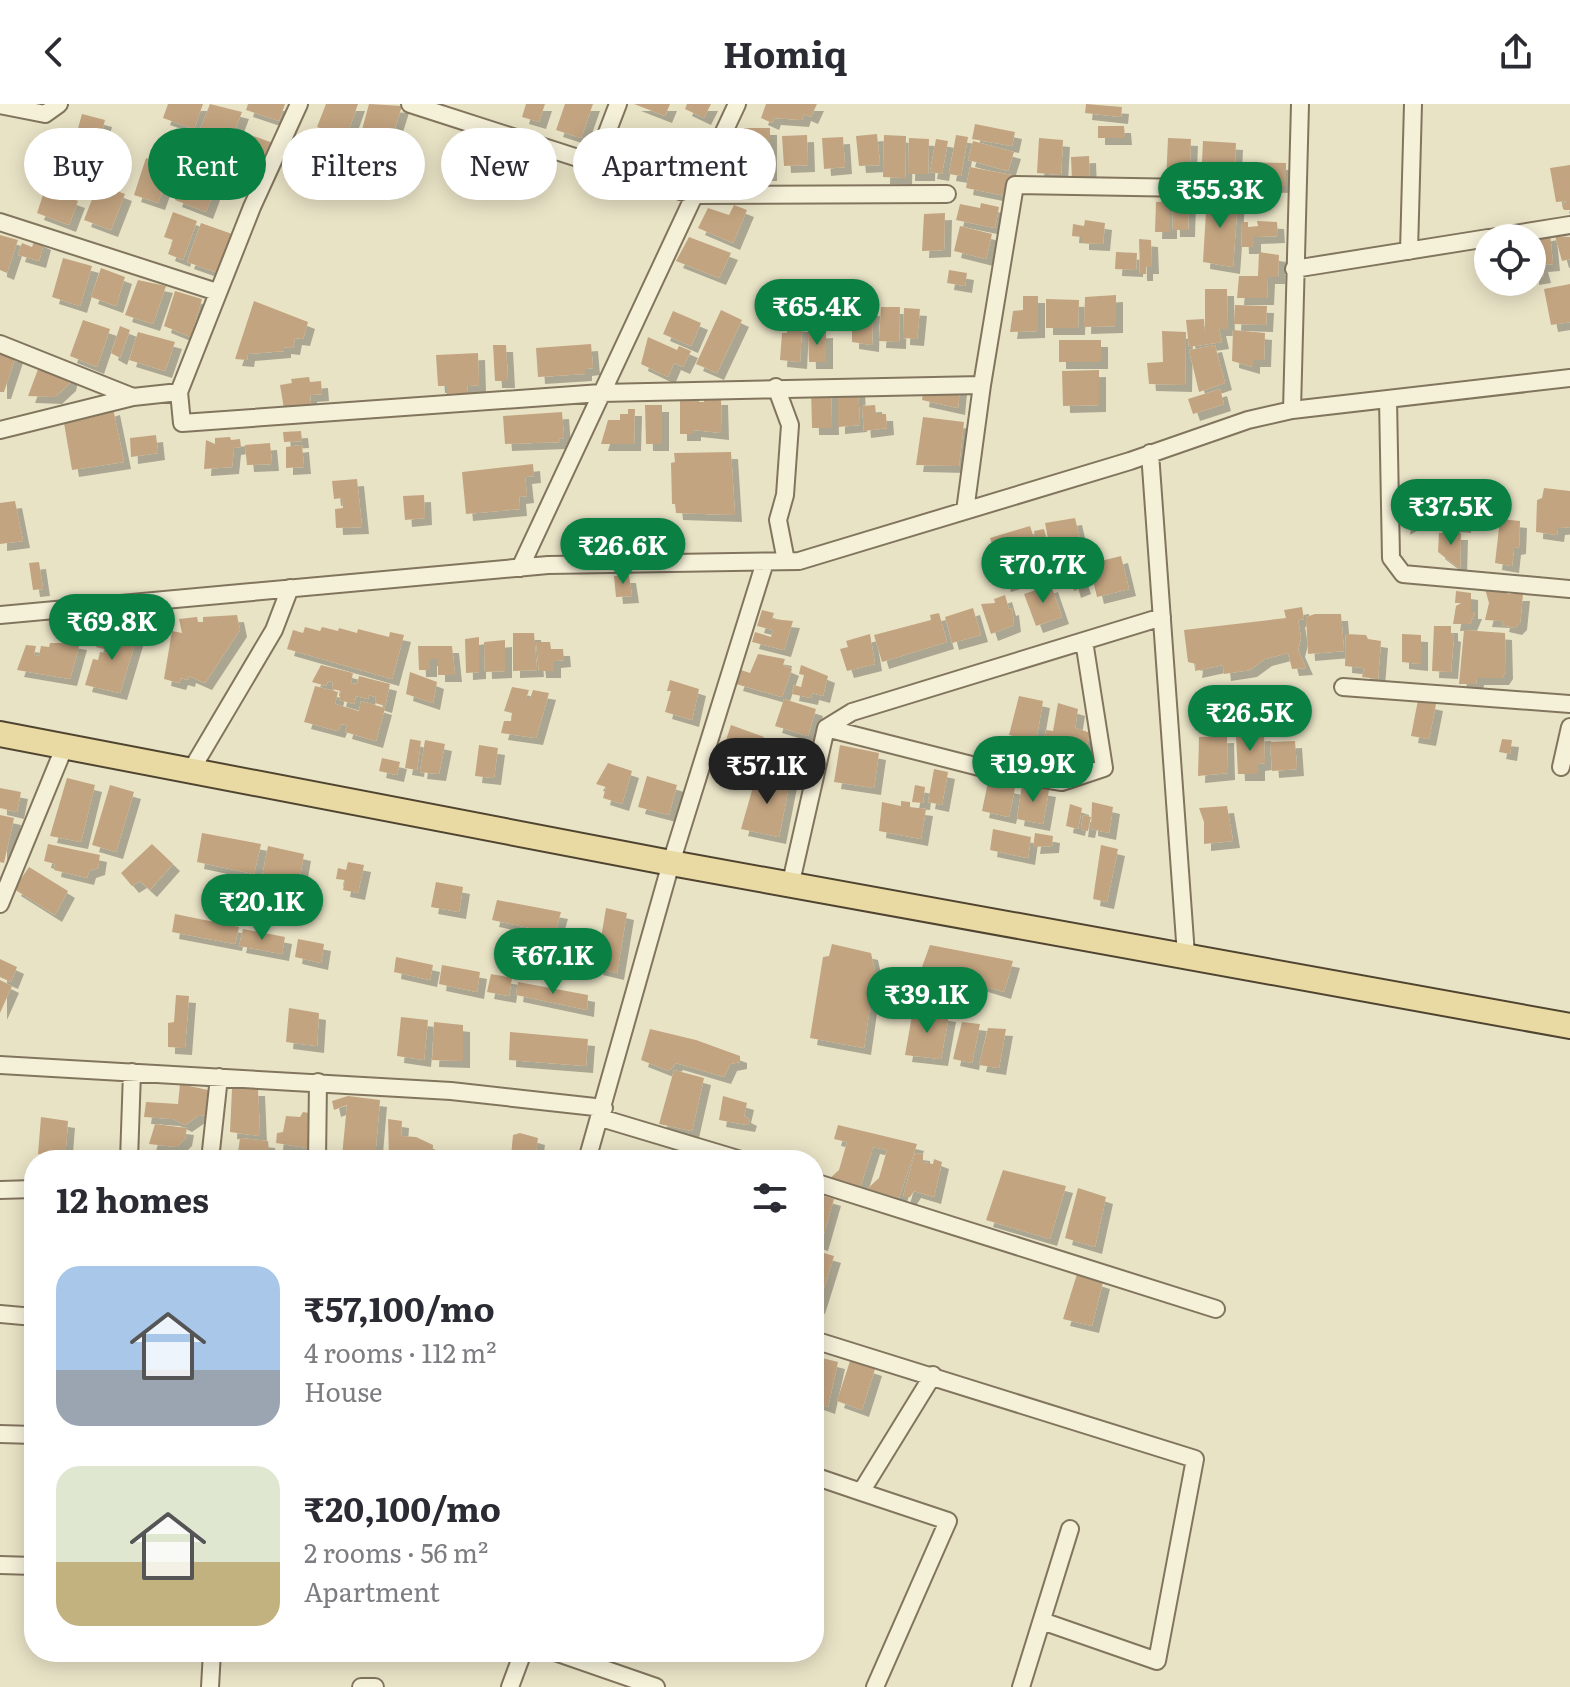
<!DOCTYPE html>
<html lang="en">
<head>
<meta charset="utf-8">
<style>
	:root { --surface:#fff; --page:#f7f7f7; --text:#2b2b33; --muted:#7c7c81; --accent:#0b8043 }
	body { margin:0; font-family:Literata,serif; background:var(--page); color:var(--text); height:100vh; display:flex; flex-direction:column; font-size:30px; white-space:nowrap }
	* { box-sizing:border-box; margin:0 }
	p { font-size:26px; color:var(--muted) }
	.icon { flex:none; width:44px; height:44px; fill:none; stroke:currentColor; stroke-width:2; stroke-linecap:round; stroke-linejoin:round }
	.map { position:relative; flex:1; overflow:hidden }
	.sheet { position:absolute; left:24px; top:1046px; width:800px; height:512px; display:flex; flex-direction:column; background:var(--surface); border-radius:32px; box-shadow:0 4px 20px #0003 }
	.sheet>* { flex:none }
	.banner { position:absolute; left:24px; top:24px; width:800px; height:72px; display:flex; gap:16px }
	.controls { position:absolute; left:1474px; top:120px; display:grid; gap:16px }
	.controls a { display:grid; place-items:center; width:72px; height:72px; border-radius:50%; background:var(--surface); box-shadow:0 4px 20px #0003; font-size:40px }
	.price { position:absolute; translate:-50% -68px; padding:0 18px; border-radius:28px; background:var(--accent); color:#fff; font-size:26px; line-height:52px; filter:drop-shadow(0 2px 4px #0008) }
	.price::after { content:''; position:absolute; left:50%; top:48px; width:24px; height:18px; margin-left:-12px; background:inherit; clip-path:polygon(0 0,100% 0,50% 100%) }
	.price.selected { background:#222; color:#fff }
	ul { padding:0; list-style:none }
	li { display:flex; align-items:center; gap:24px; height:200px; padding:0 32px }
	li span { display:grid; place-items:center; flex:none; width:224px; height:160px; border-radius:24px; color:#555 }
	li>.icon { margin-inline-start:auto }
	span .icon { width:96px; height:96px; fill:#fffc; stroke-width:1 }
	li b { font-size:34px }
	h2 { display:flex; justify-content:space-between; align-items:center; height:96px; padding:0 32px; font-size:34px }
	.chip { padding:0 28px; border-radius:36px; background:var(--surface); box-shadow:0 4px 20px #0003; font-size:28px; line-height:72px }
	.chip.selected { background:var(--accent); color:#fff }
	header { display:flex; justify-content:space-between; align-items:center; height:104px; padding:0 32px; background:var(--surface); font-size:36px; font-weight:700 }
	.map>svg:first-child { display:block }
</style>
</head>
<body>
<header><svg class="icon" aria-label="back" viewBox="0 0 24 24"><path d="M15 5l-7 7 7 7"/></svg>Homiq<svg class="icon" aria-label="share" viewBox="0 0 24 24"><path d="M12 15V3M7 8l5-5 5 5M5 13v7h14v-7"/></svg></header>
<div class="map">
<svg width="1570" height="1583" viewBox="0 0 1570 1583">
	<defs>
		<filter id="shadow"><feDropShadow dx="7" dy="7" stdDeviation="0" flood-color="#0004"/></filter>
	</defs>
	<rect width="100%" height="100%" fill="#e9e3c6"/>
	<!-- building -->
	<path fill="#c3a480" filter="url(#shadow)" d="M168,0h35l-9,25 -31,-11z
		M210,0l32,8 -14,37 -31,-12z
		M248,0h37l-6,17 -33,-11z
		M326,0h32l-12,34 -29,-11z
		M369,0l33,2 -13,41 -29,-10z
		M526,0h19l-6,18 -17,-5z
		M565,0h28l-12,34 -25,-8z
		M634,0h36l-5,12z
		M687,0h24l-7,14 -19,-9z
		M766,0h51l-6,13 -7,-3 -2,6 -28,-2 -2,5 -11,-5z
		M1086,0l36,3 -1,10 -36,-4z
		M82,10l23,6 -7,26 -23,-7z
		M975,20l40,8 -3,14 -40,-7z
		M1098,22h26l1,12h-27z
		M744,24h26v46h-44v-28h19z
		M248,30l25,9 -7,20 -25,-8z
		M877,30l3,31 -21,1 -3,-30z
		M807,31l1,30 -24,1 -2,-30z
		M884,31l22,1 -1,42 -22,-1z
		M956,31l12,2 -7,39 -12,-2z
		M843,33l2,30 -21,2 -2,-31z
		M909,34l20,1 -1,35h-20z
		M1039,34l24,2 -2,35 -24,-2z
		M1168,34l23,1 -2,45 -23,-2z
		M936,35l12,2 -6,33 -12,-2z
		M973,37l41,11 -6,19 -40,-11z
		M1203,37l33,2 -2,41 -33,-1z
		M1089,52l1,24 -18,1 -1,-24z
		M146,54l25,9 -13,36 -24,-8z
		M1245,58l41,1v23l-41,-1z
		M1570,61v45h-6l-2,-5 5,-4 -11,1 -6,-34z
		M970,63l41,8 -5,21 -40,-8z
		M187,64l31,12 -12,32 -31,-12z
		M98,80l27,10 -14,36 -27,-10z
		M45,85l33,12 -9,24 -32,-12z
		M1172,91l17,1 -1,34h-15z
		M1207,91l31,3 -5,69 -30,-5z
		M1170,97v31h-15l1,-30z
		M981,99l18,4 -4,21 -39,-8 4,-16 20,4z
		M734,101l13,5 -14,33 -35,-15 10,-20 21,7z
		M173,108l24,9 -14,39 -15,-6 5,-14 -9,-3z
		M945,109l-1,37 -22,1 2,-37z
		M1085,116l20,3 -2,21 -21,-1v-6l-10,-1 1,-12 11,2z
		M1257,117l20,1 1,14 -24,1v10h-12l-1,-25h7v5l10,-1z
		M201,119l34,12 -14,39 -34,-12z
		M960,122l32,8 -6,25 -32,-8z
		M1550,129l3,31 -12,1 3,11 -12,2v-41z
		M0,131l18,5 -11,33 -7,-3z
		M1555,132l15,1v22l-8,2z
		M689,133l42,16 -12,25 -43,-17z
		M35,135l9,4 -5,18 -21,-6 4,-12 10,4z
		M1139,135l12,1 1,27h-6v7h-6z
		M1116,148l21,1 -1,17 -21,-1z
		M1259,148l20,3 -1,22h-10l-1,21h-30l2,-22h19z
		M63,154l29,8 -12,40 -28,-9z
		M101,164l24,9 -9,29 -25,-9z
		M949,166l18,3 -2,13 -18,-3z
		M138,176l28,6 -13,38 -28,-9z
		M1570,180v38l-19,3 -7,-36z
		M1205,185h22l1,40h-9l3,13 -33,5 -3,-27 18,-1 1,16z
		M175,187l27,8 -11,38 -27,-11z
		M1116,191v31l-32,1 1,-30z
		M1023,192h15v35l-28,1 3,-21 10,-1z
		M1046,195l33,1 -1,28h-32z
		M254,197l54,21 -5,17 -8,-1 -2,10 -9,-1v4l-36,3 -1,6 -12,-1z
		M1235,201l32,1 -1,19 -32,-1z
		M881,203h19l-1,35 -20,-1z
		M852,204l21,1 -1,36 -20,-3z
		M904,204l16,1 -3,30 -14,-1z
		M721,206l21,10 -25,53 -21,-9z
		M673,207l28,12 -10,23 -28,-12z
		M83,216l27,9 -13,38 -27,-11z
		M787,220l15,1 -2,37 -20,-2 2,-27h5z
		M120,222l10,4 -10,28 -9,-5z
		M1233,226l32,3 -1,27h-11v7l-21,-6z
		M826,227v31h-17l-1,-30z
		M1162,227l24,1 -1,53 -36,-1 -2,-21 16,-1z
		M138,228l37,10 -10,29 -36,-11z
		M648,233l29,13 2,-4 12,5 -8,16 -9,-4 -6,14 -27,-13z
		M1059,236h42v22h-42z
		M591,240l2,24 -8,1v5l-47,3 -2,-29z
		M493,241h13l2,36h-13z
		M1215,241l10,38 -26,9 -10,-42z
		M0,248l16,4 -12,36h-4z
		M478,249l1,32 -12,1 1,7 -21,1v-8h-9l-2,-31z
		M40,260l31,11 -2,9 -14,13 -27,-1z
		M1099,266v35l-36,1 -1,-35z
		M309,273l1,5 11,-1 1,13 -12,1 1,11 -27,3 -4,-24 12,-2 -1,-4z
		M924,282l36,1 -2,21 -36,-8z
		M858,283l2,38 -22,2v-39z
		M811,284h20l1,40h-20z
		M1220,285l4,15 -31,10 -5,-15z
		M704,294h17l1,35 -28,-3v4h-14v-35h19v3h5z
		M645,301h17v39h-16z
		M875,301l1,9h10l1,14 -23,3 -2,-25z
		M113,304l11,54 -52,8 -8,-47z
		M628,305h7l-1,35h-33l7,-24h12v-6h8z
		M562,308l2,26 -5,1 1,3 -55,2 -2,-28z
		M923,313l41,5 -5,44 -43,-1z
		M301,327l1,10 -18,1 -1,-10z
		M156,331l2,18 -27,4 -1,-19z
		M230,333l1,3 9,-1 1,8 -7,1 -2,19 -28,2 2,-29 9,4v-6z
		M270,339l2,21 -25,1 -2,-20z
		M302,341l2,22 -18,1v-21z
		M731,348l4,63 -59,-2 -1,-9h-3l-1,-41 4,-1 -1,-9z
		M533,360l1,12 -9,1 2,19 -8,1 1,12 -54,5 -4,-42z
		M357,375l5,48 -26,1 -1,-19 8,-1 -1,-10 -8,1 -2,-18z
		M1544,384l26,3v36l-12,1 -1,7 -21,-3 1,-32 5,-2z
		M424,391l1,23 -20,2 -2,-24z
		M1407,395h7v4l52,-1 -2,24 -49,-5 -12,7z
		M15,397l8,40 -23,3v-41z
		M1075,414l10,43 -31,7 -2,-11 -10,3 4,12 -42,13 -14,-47 40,-12 9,27 -5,-22 10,-2 7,25 -6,-31z
		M1500,415l20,2 -1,26 -5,1 -2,18 -17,-3z
		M1439,429h22l-1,36 -22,-17z
		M1121,452l8,33 -32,8 -8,-33z
		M39,458l4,27 -10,1 -4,-27z
		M1079,468l5,15 -10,4 -5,-17z
		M614,472h15l3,20 -16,1z
		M1051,481l11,32 -26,9 -12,-32z
		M1496,482l12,8h15l-3,29 -5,5 -13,-3 1,-4 -18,-1 4,-17 -4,-14 9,1z
		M1456,487l15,2v19h4l-5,12h-17l3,-18 5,-3h-6z
		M1005,491l4,14 3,-1 2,17 -23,9 -10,-30 14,-1 -1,-4z
		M1302,503l2,12 -6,1 3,18 -3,12 8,18 -14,1 -4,-16 -23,6 -15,11 -26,4 -1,-9 -28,6 1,-7 -8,-2 -4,-32 102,-12 -2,-8z
		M973,504l8,27 -29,8 -7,-26z
		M762,506l12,3 -2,6 21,2 -9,29 -32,-8 3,-10 16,5 2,-7 -16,-4z
		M939,509l8,29 -65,20 -8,-27 57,-15 -1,-5z
		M1315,510h26l3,37 -36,3 -2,-37z
		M237,511l3,15 -35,53 -16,-7 -1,4 -7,-2 -2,5 -15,-4 8,-48 10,2 -3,-14 18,-2 1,5h5v-5z
		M1434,522h17v8l3,1 -3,37 -19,-1z
		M305,523l15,4 2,-4 16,4 1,-3 18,5 1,-4 31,8 1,-5 14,3 -12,44 -105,-30 6,-19 10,3z
		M1464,526l41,3 1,39 -4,6h-25l-1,6h-17z
		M112,529l25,3 -17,57 -35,-8 8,-26 5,1 2,-8 7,1 1,-3 -12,-3 3,-13 12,3z
		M513,529h21l3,37 -24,1z
		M870,530l5,30 -28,7 -7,-22 8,-2 -2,-6z
		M1346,530l20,1 2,4 13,2 -3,38 -16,-2 2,-9 -19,-2z
		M1402,530l19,1v29l-19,-2z
		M479,533v35l-13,1 -1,-34z
		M63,536l17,3 -10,36 -53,-9 9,-25 10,1 -2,9 5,1 2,-10 8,1 1,-4h12z
		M505,536v31l-20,1 -1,-30z
		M536,538h14l1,7h12l1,11 -10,1v10h-15z
		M418,542h34l3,29h-17v-16h-8v11h-11z
		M758,550l27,5 -2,6 9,4 -10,28 -46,-13 5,-14 9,3z
		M321,561l32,8 -2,10 6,1 2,-8 31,8 -5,22 -10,-3 1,-6 -7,-2 -1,4 -12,-3 -2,8 -15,-4 2,-9 -9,-2 1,-7 -5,-1 -2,5 -14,-4z
		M801,561l27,11 -5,20 -11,-3 -1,5 -19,-4 2,-9 7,2 3,-12 -5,-1z
		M410,568l27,10 -4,21 -27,-9z
		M670,576l29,9 -7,31 -27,-8 6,-21h-4z
		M315,582l23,6 -3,12 24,7 2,-10 24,7 -9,33 -31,-9 2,-7 -6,-1 -3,7 -34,-9z
		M512,583l17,3 -3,9h4l3,-9 16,3 -13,45 -35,-5 3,-12h7l1,-8 -8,-2z
		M1213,585l9,8 6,15 -2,11 -27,5 5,-32z
		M1019,592l24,5 -7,40 -27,-6z
		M784,595l32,10 -8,27 -33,-10z
		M1418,596l18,4 -7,35 -18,-3z
		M1058,599l20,6 -3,19 16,5 -13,35 -37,-11 5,-27 7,1z
		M731,621l33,12 -11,34 -33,-13z
		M1264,630l1,29 -7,1v10h-20l-2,-38z
		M1227,632l1,37 -30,3 1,-39z
		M410,635l11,2 -4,29 -12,-2z
		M1502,635l10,1 -2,14 -11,-2z
		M425,636l20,4 -6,30 -19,-2z
		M781,636l24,7 -7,29 -25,-7z
		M1295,637l2,28 -25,2 -2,-29z
		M479,641l19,3 -4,30 -19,-2z
		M840,641l39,8 -5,35 -40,-6z
		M382,654l18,4 -3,13 -18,-4z
		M608,659l24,8 -10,33 -19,-6 3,-11 -10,-3z
		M934,665l14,3 -6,33 -14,-3z
		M757,669l33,8 -11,56 -38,-8z
		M647,672l30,9 -8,30 -31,-8z
		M67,674l28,7 -14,57 -31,-6z
		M988,678l27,6 -6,29 -27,-6z
		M110,681l24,7 -18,60 -24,-7z
		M915,681l10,2 -2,16 -11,-1z
		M1022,681l27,5 -6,34 -26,-5z
		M0,684l21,4 -4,20 -17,-4z
		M901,697l9,1v5l16,2 -5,30 -42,-8 3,-29 19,4z
		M1092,698l21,5 -4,26 -18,-4z
		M1070,700l12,4 -4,21 -12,-3z
		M1227,702l6,35 -29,3v-22l-5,-14z
		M0,711l14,3 -10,45 -4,-1z
		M1083,711l8,2 -3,14 -7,-1z
		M993,725l38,8 -3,21 -38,-8z
		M202,729l59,11 -7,30 -57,-12z
		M1035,729l18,3 -1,10 -19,1z
		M48,740l52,11 -2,13 -9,3 -2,7 -33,-8 1,-6 -11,-3z
		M152,740l21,20 -23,26 -10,-9 -8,5 -11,-13z
		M1101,741l17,4 -11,53 -14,-3z
		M268,742l36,8 -5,28 -37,-5z
		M348,758l16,3 -6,28 -15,-3 2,-10 -9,-1 2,-11 8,2z
		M29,763l39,24 -13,24 -41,-26z
		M436,778l27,5 -4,25 -28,-5z
		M497,796l64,12 -6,21 -63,-13z
		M606,804l21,5 -10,60 -21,-5z
		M175,810l64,13 -4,17 -63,-12z
		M243,825l42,8 -3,17 -43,-8z
		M298,835l26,5 -3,19 -26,-6z
		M832,840l39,9 4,19 -11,76 -54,-10 13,-81 6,-1z
		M930,841l83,16 -9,31 -82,-25z
		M396,853l37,8 -3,15 -36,-8z
		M0,855l17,8 -6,15 -11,-5z
		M442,861l38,7 -3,20 -38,-8z
		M491,870l21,4 -3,18 -22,-4z
		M0,876l12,6 -12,27z
		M518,878l70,13 -1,15 -71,-15z
		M176,891l13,1 -4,52 -17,-1v-24l6,-1z
		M289,904l30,5 -2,33 -31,-4z
		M913,906l36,5 -8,44 -36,-4z
		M401,913l27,3 -4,40 -27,-4z
		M434,918l29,3v36l-31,-1z
		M962,918l18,2 -8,39 -19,-4z
		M988,924l18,1 -7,39 -20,-3z
		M650,925l46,11 44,16v6l-10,2 -6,13 -48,-14 -7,8 -28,-11z
		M510,928l78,7 -2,27 -77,-6z
		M674,966l30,8 -12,53 -33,-7z
		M180,980l28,6 3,25 -13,1 -13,9 -12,-6 -29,-2 2,-15 32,2z
		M232,985h26l2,47 -30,-4z
		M348,992l32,4 -5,58 -33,-2 5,-51 -13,5 -2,-9z
		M723,992l24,7 -3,13 6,3 -2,6 -29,-5z
		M303,1008l12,2 -8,34 -31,-5 1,-10 6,-1 3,-16 14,1z
		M41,1013l27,4 -3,38 -27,-5z
		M388,1015l14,2 -1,15 15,1 17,8 -1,15h-43z
		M155,1020l32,4 -2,11 -8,8 -28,-3z
		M838,1021l79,19 -18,54 -32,-9 12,-11 8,-28 -14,-3 -14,44 -32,-10 12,-11 8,-28 -13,-3z
		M520,1029l18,5 -3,21 -24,-3 2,-21z
		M240,1034l28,3 2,19h-33z
		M915,1049l8,1v8l10,2 1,-5 8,3 -8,35 -20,-6 -4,6h-7z
		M170,1050l12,3 -2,3h-26z
		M1003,1066l63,16 -16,53 -64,-19z
		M1078,1084l28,9 -11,50 -30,-9z
		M814,1089l20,6 -13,45 -7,-2z
		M814,1146l20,6 -16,51 -4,-1z
		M1077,1170l26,8 -11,44 -29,-7z
		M814,1252l24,6 -10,45 -14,-5z
		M850,1257l25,8 -13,41 -25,-9z"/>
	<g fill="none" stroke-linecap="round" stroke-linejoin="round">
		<!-- minor casing -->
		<g stroke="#82755e" stroke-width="20">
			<path id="minor" d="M410,0l283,91 254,-1
				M0,1l45,9 14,-10
				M595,60l23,-60
				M0,118l217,70
				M1490,134l80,-13
				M1409,147l4,-147
				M1294,165l194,-31
				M0,240l133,53
				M982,281l33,-200 175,3
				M776,283l14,38 -5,70 -7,25 8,41
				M179,288l3,31 419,-30 381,-8 -17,126
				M1388,295l3,159 12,16 167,15
				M1292,306l8,-306
				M0,326l133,-33 46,-5 73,-185 47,-103
				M1150,349l36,502
				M520,464l217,-464
				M0,511l548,-50 251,-4 331,-100 118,-41 44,-10 278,-32
				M1343,583l227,17
				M826,624l173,44 63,10 42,-14 -20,-127
				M1561,663l9,-40
				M190,668l84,-142 16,-42
				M791,778l35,-154 26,-16 310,-95
				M0,800l64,-156
				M0,961l451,26 153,17
				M601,1014l140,42
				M129,1056l3,-88
				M210,1056l9,-83
				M317,1056l1,-78
				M587,1056l84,-297 94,-301
				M814,1078l402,127
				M0,1086l34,-1
				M0,1210l34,3
				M814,1236l381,119 -38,202 -115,-40
				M0,1330l34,1
				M814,1372l47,16 72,-117
				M861,1388l87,29 -73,166
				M0,1461l34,1
				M555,1548l101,35
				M210,1583l2,-35
				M361,1583h14
				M510,1583l13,-35
				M1021,1583l49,-158"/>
		</g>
		<!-- primary casing -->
		<g stroke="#504431" stroke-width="28">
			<path id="primary" d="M0,630l671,129 899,163"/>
		</g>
		<!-- minor -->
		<use href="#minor" stroke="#f5f0d8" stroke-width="16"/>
		<!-- primary -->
		<use href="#primary" stroke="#e8daa2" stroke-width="24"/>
	</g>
</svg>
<div class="controls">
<a><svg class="icon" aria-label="locate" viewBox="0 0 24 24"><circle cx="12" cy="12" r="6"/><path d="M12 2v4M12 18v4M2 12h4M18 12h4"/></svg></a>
</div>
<b class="price" style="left:1220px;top:126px">₹55.3K</b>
<b class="price" style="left:817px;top:243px">₹65.4K</b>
<b class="price" style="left:1451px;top:443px">₹37.5K</b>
<b class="price" style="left:623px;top:482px">₹26.6K</b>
<b class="price" style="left:1043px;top:501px">₹70.7K</b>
<b class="price" style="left:112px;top:558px">₹69.8K</b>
<b class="price" style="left:1250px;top:649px">₹26.5K</b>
<b class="price" style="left:1033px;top:700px">₹19.9K</b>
<b class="price selected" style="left:767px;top:702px">₹57.1K</b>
<b class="price" style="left:262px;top:838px">₹20.1K</b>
<b class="price" style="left:553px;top:892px">₹67.1K</b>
<b class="price" style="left:927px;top:931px">₹39.1K</b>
<div class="banner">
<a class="chip">Buy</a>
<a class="chip selected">Rent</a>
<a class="chip">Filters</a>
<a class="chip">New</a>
<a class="chip">Apartment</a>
</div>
<section class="sheet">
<h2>12 homes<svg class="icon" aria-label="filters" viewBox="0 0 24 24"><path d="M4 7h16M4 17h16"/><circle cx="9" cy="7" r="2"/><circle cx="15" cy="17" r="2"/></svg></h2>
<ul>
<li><span style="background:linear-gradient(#a9c7e8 65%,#9aa5b1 0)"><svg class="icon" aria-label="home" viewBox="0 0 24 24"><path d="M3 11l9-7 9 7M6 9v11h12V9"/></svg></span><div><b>₹57,100/mo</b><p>4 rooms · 112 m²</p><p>House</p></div></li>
<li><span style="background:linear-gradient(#dfe7d0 60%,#c2b280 0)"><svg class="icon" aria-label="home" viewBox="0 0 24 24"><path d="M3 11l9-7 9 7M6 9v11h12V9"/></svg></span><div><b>₹20,100/mo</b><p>2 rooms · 56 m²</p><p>Apartment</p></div></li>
</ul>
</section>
</div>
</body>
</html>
